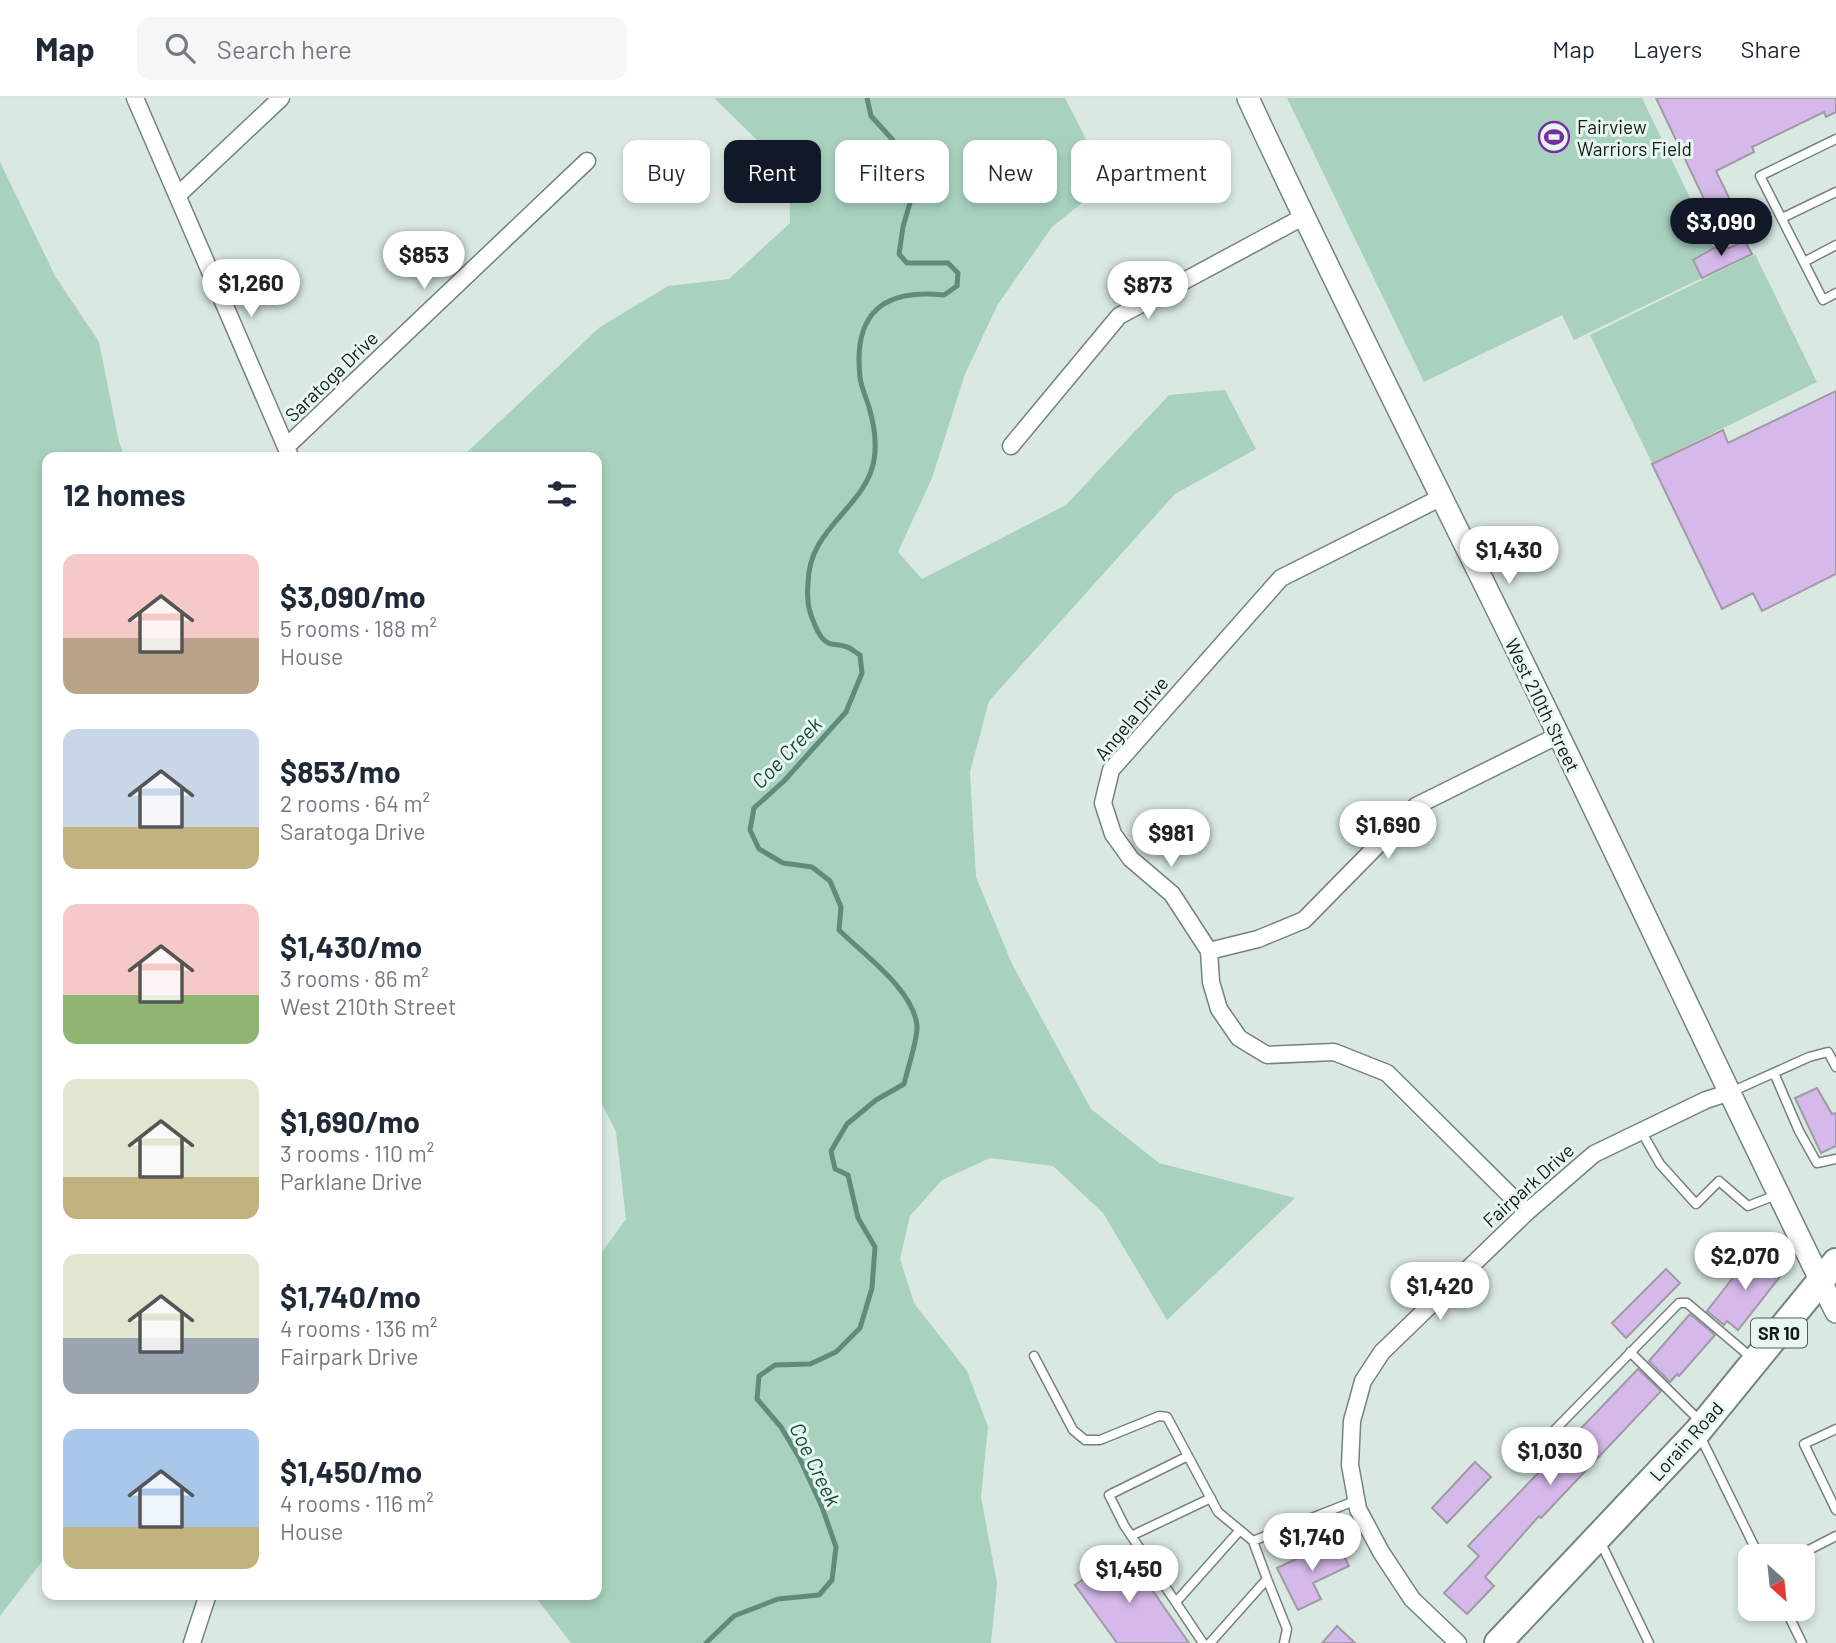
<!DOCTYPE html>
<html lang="en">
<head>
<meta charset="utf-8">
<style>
	:root { --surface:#fff; --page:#f6f6f7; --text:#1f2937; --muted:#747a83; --line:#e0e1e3; --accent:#111827 }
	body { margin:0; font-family:Barlow,sans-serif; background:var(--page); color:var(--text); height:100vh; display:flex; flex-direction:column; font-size:26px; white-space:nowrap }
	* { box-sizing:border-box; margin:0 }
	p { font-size:23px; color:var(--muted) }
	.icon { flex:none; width:38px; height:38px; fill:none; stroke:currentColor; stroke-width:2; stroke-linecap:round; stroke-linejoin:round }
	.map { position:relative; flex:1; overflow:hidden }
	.panel { position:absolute; left:42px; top:354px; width:560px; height:1148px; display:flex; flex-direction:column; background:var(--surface); border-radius:14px; box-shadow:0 4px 10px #0003 }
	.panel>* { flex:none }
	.top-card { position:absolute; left:623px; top:42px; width:665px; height:63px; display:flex; gap:14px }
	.needle { width:46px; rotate:153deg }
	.tools { position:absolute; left:1738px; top:1446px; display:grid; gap:14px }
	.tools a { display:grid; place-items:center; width:77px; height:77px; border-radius:14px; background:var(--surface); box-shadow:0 4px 10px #0003; font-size:35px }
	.price { position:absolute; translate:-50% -60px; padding:0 16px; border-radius:24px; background:#fff; color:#222; font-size:23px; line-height:46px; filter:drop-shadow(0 2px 4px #0008) }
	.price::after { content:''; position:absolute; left:50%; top:42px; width:21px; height:16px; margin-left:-10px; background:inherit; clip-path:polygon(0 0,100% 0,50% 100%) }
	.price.on { background:var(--accent); color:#fff }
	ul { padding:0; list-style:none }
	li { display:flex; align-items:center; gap:21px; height:175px; padding:0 21px }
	li span { display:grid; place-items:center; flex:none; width:196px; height:140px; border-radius:14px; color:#555 }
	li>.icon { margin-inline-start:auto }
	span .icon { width:84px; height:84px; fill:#fffc; stroke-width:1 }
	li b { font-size:30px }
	h2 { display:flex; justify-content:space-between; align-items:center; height:84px; padding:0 21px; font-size:30px }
	.pill { padding:0 24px; border-radius:14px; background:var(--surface); box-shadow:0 4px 10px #0003; font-size:24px; line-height:63px }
	.pill.on { background:var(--accent); color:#fff }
	header { display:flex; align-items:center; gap:42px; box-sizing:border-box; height:98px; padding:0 35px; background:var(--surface); border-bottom:2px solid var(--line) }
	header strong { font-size:33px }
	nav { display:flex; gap:38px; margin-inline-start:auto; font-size:24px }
	.search { width:490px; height:63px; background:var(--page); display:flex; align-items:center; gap:18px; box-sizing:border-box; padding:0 24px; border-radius:14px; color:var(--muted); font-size:26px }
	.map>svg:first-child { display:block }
</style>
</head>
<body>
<header>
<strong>Map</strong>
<div class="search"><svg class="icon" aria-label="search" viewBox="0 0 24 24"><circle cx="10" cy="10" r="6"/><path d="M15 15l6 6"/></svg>Search here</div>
<nav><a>Map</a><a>Layers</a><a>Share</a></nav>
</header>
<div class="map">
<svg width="1836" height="1545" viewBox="0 0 1836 1545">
	<rect width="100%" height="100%" fill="#d9e9e1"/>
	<!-- green -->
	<path fill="#a8d1be" d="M714,0h351l43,84 -56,45 -54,77 -33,70 -33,104 -34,74 24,27 144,-74 103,-110 56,-5 31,59 -81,45 -186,207 -19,71 6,105 36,87 79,145 68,54 136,35 -128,122 -64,-107 -50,-47 -63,-8 -48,22 -32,36 -10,43 14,44 53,68 21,56 -7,70 16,86 -6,60h-420l-38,-49h64v-335l29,-40 -10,-87 -18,-36 -1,-11v-628h-135l138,-130 68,-41 61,-7 61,-56 -1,-52z
		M1287,0h355l72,150 -10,4 -11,10 9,16 -128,62 -12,-25 -138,67z
		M0,64l55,114 44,66 20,100 6,15h-78v1098l-47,61z
		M1755,156l62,128 -165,81 -62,-128z"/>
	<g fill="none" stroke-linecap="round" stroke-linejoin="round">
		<!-- stream -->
		<path stroke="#608d79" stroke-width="5" d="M706,1545l28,-27 44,-17 41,-4 13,-15 4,-33 -14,-40 -22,-48 -19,-32 -24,-28 2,-23 16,-11 35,-1 26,-12 24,-24 12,-40 3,-41 -17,-29 -10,-43 -13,-6 -4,-18 16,-27 29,-24 28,-16c3,-13 14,-46 13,-58 -3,-36 -54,-72 -78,-96l2,-23 -11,-26 -18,-14 -29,-4 -24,-14 -9,-19 4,-22 30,-27 62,-69 16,-39 -2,-18c-4,-2 -9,-7 -13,-8 -10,-4 -16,0 -24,-8 -6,-6 -9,-16 -12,-24 -4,-11 -4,-20 -3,-31 0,-57 58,-76 66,-124 3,-17 0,-36 -5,-53 -3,-10 -8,-20 -9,-30 -7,-64 23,-88 84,-82l13,-9 1,-13 -10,-10h-41l-8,-9 4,-27 13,-45 -2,-12 -22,-31 -21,-23 -4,-18"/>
	</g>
	<!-- building -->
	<path fill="#d5b9eb" stroke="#a099a6" stroke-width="2" d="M1656,0h180v14l-10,5 -2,-5 -72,35 2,5 -38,19 18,37 -21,10z
		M1745,143l7,13 -50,24 -9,-18 21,-12h15z
		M1836,293v183l-74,37 -9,-18 -31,16 -70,-145 71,-34 5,13z
		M1817,990l15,26 4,-1v33l-15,7 -26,-55z
		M1753,1154l29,22 -44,56 -11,-9 -3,4 -17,-14z
		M1666,1171l14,14 -54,55 -14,-15z
		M1690,1216l25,21 -36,41 -2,-2 -7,8 -21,-21z
		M1638,1271l23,22 -120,127 -2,-2 -54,61 9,9 -27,28 -23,-21 35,-37 -11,-10z
		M1475,1364l16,15 -44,46 -15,-15z
		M1336,1442l13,26 -36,17 8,16 -23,11 -21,-42z
		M1125,1453l64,92h-72l-42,-58z
		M1337,1528l18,17h-33z"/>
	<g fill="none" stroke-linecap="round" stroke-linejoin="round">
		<!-- service casing -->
		<g stroke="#75837c" stroke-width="11">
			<path id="service" d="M1836,41l-76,37 63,124 13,-7
				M1782,120l54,-26
				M1804,164l32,-17
				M1774,975l25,58 18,32 19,-4
				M1731,994l78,-35 19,-5 8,15
				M1641,1033l19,33 36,40 23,-23 29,25 28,-11
				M1630,1254l71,70
				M1034,1258l39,74 12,10h15l59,-24 8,1 51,95 35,29 14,38 -57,64
				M1836,1331l-32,15 32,66
				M1700,1338l59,120
				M1536,1351l143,-146h8l66,56
				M1188,1358l-79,39 15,30 79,118
				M1131,1438l80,-38
				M1253,1443l104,-41
				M1601,1445l48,100
				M1797,1458l39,-20
				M1267,1481l20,50 -3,14
				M1176,1504l64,-72
				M1785,1510l17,35"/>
		</g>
		<!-- minor casing -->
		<g stroke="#75837c" stroke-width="19">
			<path id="minor" d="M135,0l154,356
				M178,97l103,-97
				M1011,348l108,-130 184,-99
				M286,349l301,-286
				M1442,399l-161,81 -170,192 -8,33 10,31 18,25 41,35 37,57 2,31 8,27 20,29 28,17 67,-3 53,21 140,139
				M1209,853l49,-12 46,-19 112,-114 143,-71
				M192,1545l16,-49
				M1458,1545l-46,-44 -31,-47 -23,-43 -8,-44 2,-44 11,-40 19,-29 145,-140 67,-58 112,-54 22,-7"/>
		</g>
		<!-- tertiary casing -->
		<g stroke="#75837c" stroke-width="24">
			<path id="tertiary" d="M1248,0c99,213 206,422 309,634 94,193 184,388 279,580"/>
		</g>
		<!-- primary casing -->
		<g stroke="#75837c" stroke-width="30">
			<path id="primary" d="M1498,1545l200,-212 138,-169"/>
		</g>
		<!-- service -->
		<use href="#service" stroke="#fff" stroke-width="8"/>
		<!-- minor -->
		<use href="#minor" stroke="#fff" stroke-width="16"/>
		<!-- tertiary -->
		<use href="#tertiary" stroke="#fff" stroke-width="21"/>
		<!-- primary -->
		<use href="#primary" stroke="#fff" stroke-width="26"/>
	</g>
	<!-- icons -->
	<defs>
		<g id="stadium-ring" transform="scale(1.575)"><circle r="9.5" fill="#e7f7ef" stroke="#752da1" stroke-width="1.5"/><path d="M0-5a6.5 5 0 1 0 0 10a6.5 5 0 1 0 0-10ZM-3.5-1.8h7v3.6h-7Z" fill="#752da1"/></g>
	</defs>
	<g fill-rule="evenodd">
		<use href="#stadium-ring" x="1554" y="39"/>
	</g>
	<g text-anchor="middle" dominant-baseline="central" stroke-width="6" stroke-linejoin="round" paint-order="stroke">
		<!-- shield labels -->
		<rect fill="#e7f7ef" stroke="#535c57" stroke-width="2" x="1751" y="1220.5" width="56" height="29" rx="5"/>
		<g font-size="18" font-weight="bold" fill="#141916">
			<text x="1779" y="1235">SR 10</text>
		</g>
		<!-- poi labels -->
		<g font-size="19" fill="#141916" stroke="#e7f7ef" text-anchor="start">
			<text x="1577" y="28">Fairview<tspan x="1577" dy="22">Warriors Field</tspan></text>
		</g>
		<!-- street labels -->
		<g font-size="19" fill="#141916" stroke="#e7f7ef">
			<text transform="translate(331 278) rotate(-44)">Saratoga Drive</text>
			<text transform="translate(1543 607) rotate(64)">West 210th Street</text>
			<text transform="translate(1131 620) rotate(-50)">Angela Drive</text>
			<text transform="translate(1528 1087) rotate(-42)">Fairpark Drive</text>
			<text transform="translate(1686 1343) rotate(-48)">Lorain Road</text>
		</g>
		<!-- water labels -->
		<g font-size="21" font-style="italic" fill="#174936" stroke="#e7f7ef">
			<text transform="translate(786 654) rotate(-46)">Coe Creek</text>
			<text transform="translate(816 1366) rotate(64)">Coe Creek</text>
		</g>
	</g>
</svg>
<div class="tools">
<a><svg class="needle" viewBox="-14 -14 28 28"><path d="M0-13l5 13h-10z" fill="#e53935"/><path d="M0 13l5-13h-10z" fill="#747a83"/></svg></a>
</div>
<b class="price on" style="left:1721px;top:160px">$3,090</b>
<b class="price" style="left:424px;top:193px">$853</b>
<b class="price" style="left:251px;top:221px">$1,260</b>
<b class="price" style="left:1148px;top:223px">$873</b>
<b class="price" style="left:1509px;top:488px">$1,430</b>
<b class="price" style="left:1388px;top:763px">$1,690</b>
<b class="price" style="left:1171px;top:771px">$981</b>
<b class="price" style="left:1745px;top:1194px">$2,070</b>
<b class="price" style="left:1440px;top:1224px">$1,420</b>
<b class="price" style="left:1550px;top:1389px">$1,030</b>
<b class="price" style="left:1312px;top:1475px">$1,740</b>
<b class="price" style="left:1129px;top:1507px">$1,450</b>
<div class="top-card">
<a class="pill">Buy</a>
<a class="pill on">Rent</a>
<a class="pill">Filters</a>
<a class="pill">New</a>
<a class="pill">Apartment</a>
</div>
<section class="panel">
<h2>12 homes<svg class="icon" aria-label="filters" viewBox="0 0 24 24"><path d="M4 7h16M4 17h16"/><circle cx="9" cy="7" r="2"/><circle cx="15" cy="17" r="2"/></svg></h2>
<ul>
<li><span style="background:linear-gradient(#f6c9c9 60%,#b9a48a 0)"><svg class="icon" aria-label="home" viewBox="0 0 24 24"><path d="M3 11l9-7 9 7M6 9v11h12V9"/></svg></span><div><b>$3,090/mo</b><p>5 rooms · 188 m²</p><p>House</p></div></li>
<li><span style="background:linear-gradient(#c9d6e8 70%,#c2b280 0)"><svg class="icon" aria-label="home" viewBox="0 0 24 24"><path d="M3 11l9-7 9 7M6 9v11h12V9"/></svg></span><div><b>$853/mo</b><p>2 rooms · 64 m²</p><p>Saratoga Drive</p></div></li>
<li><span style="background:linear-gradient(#f6c9c9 65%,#8fb573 0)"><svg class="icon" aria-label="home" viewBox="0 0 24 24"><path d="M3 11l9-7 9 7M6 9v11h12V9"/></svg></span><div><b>$1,430/mo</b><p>3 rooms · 86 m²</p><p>West 210th Street</p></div></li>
<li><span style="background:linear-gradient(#dfe7d0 70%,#c2b280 0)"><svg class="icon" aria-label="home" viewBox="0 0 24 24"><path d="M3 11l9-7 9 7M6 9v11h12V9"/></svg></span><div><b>$1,690/mo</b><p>3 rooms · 110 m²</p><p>Parklane Drive</p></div></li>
<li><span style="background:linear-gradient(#dfe7d0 60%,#9aa5b1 0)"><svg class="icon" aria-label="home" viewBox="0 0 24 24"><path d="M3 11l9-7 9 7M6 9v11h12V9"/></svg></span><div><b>$1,740/mo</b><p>4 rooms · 136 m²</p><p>Fairpark Drive</p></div></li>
<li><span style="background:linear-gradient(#a9c7e8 70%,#c2b280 0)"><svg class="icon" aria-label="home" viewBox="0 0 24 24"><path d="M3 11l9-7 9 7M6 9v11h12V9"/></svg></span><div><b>$1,450/mo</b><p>4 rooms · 116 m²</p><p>House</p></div></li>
</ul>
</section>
</div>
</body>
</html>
